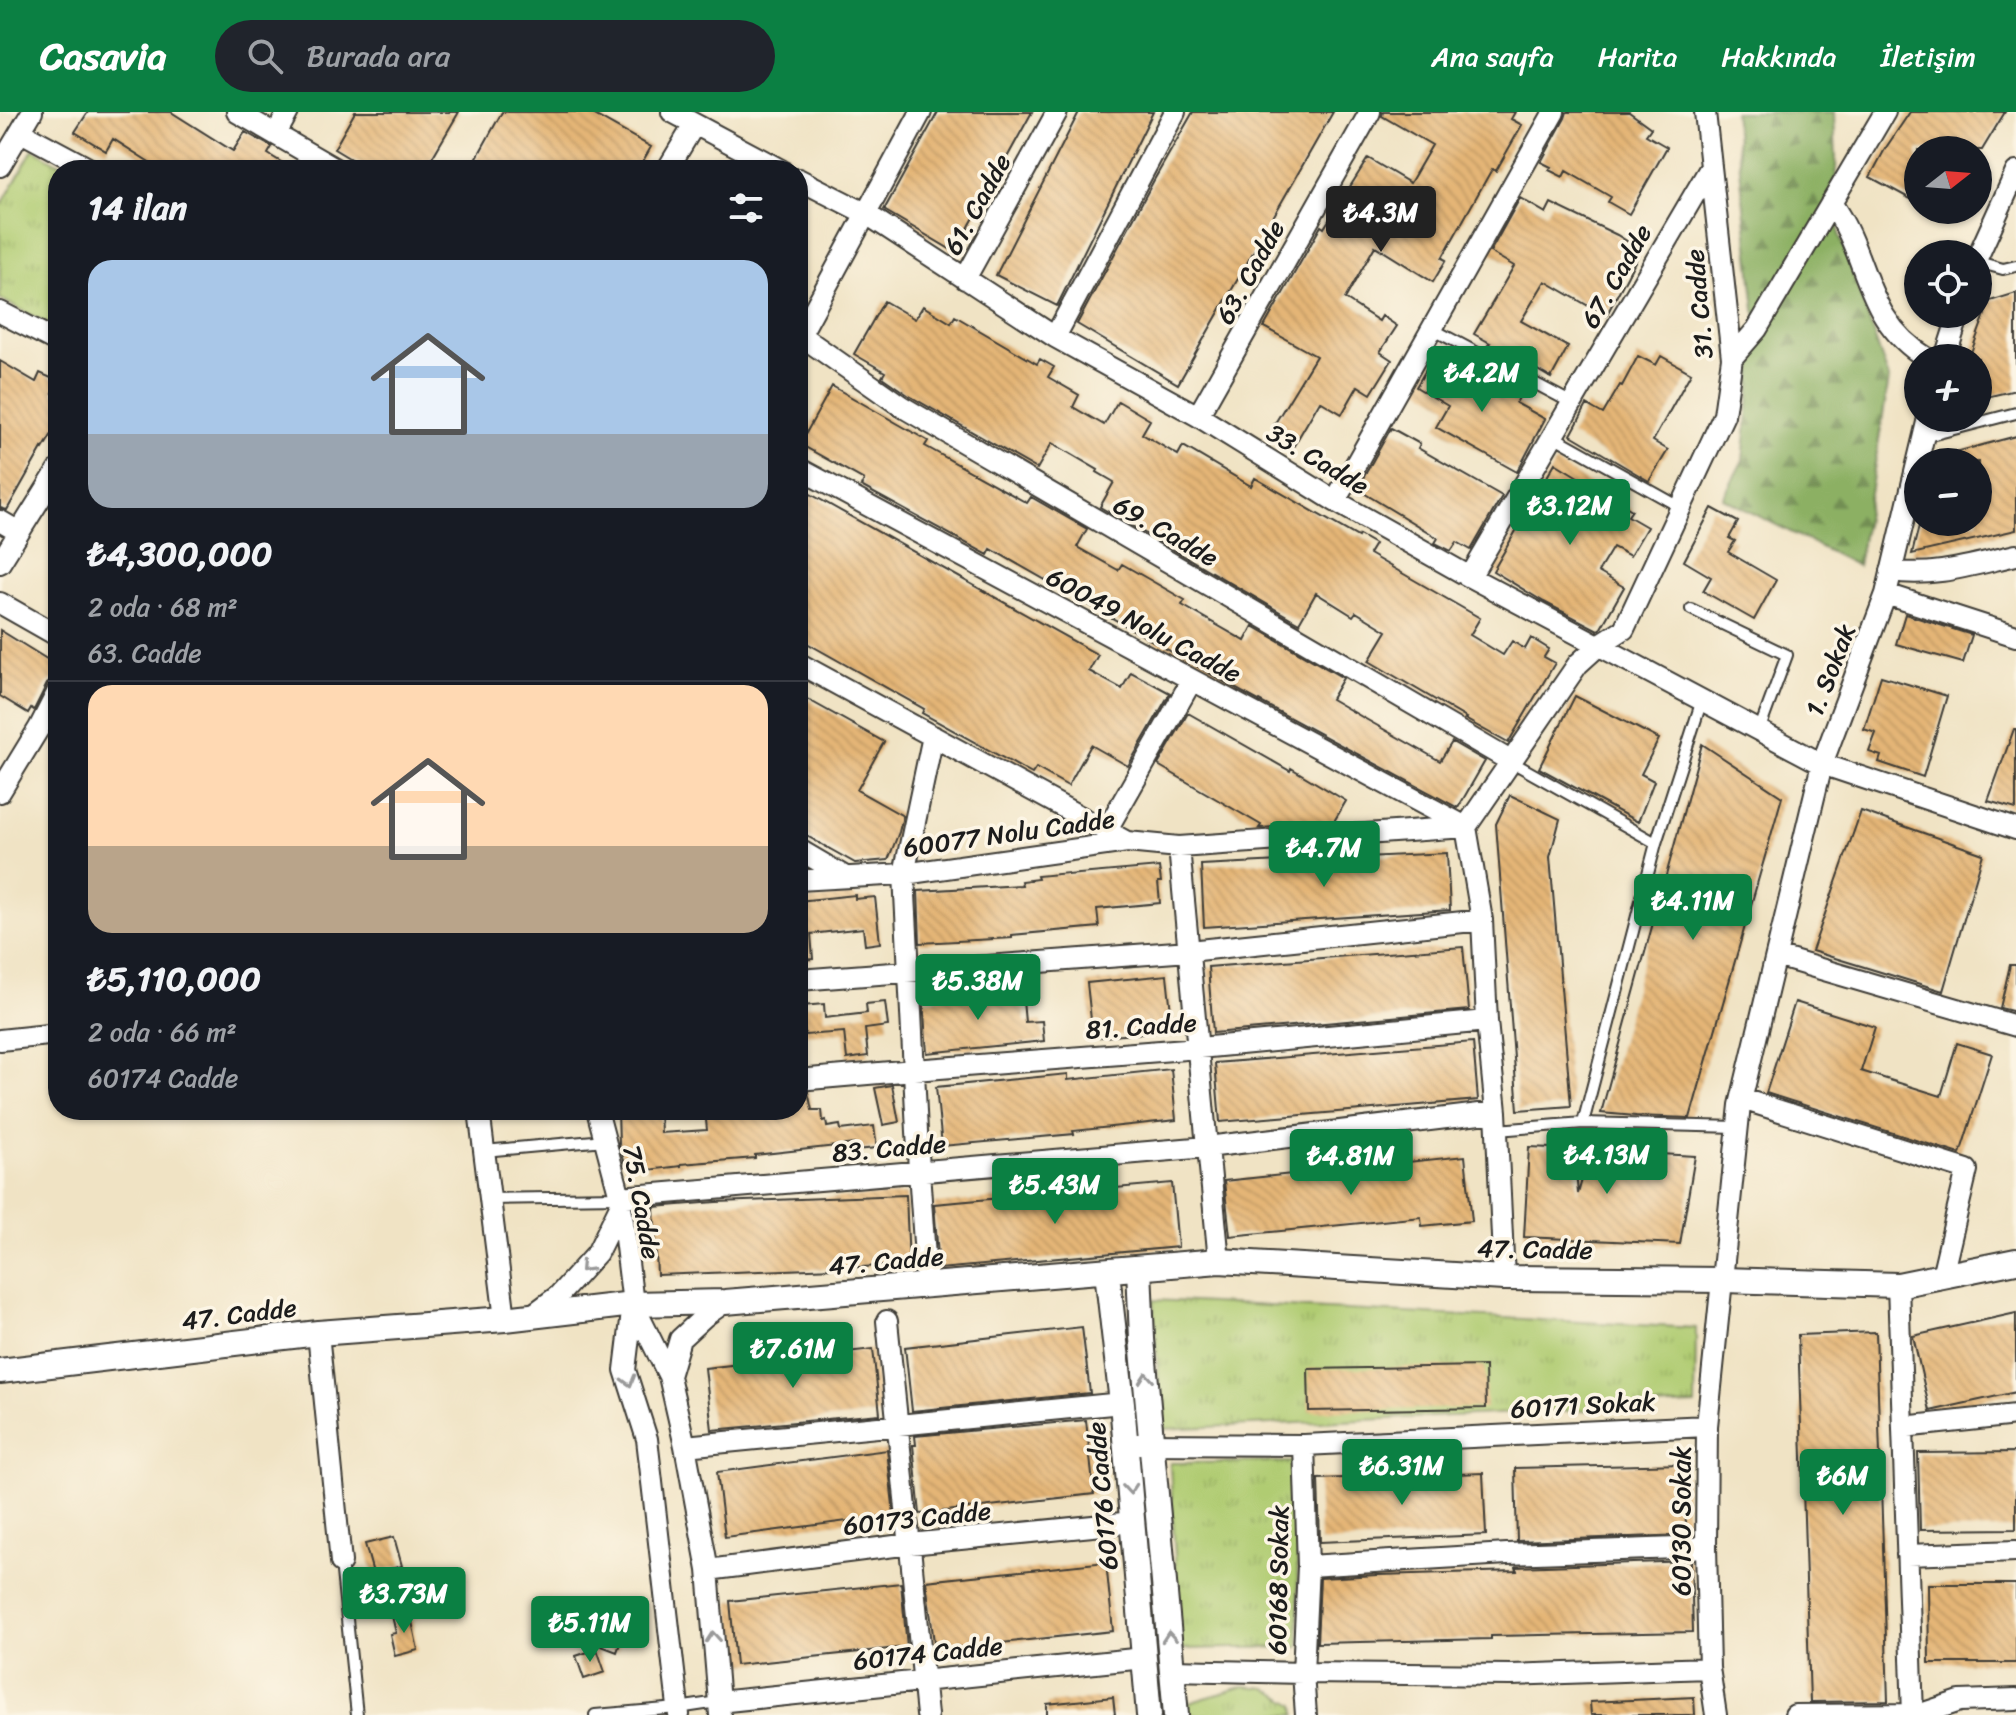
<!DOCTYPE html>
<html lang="tr">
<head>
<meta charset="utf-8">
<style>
	:root { --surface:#171b24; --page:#20242c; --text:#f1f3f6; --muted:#9ea1a6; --line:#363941; --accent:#0b8043 }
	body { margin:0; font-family:Sriracha,sans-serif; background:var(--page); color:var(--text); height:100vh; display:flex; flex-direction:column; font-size:30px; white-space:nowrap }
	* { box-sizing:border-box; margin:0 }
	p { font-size:26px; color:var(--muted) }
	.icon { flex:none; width:44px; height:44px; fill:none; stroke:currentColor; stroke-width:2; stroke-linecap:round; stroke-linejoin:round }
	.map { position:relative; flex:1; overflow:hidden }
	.sheet { position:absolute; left:48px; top:48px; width:760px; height:960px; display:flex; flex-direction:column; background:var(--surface); border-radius:32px; box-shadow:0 2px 6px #0004 }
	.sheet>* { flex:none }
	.needle { width:52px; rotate:73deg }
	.buttons { position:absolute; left:1904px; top:24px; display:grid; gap:16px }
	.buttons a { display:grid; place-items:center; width:88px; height:88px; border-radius:50%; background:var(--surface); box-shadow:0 2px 6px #0004; font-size:40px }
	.price { position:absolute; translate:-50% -68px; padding:0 18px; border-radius:8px; background:var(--accent); color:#fff; font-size:26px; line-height:52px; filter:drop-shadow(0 2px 4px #0008) }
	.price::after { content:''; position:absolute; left:50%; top:48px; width:24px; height:18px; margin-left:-12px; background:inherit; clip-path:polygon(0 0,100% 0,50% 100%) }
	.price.active { background:#222; color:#fff }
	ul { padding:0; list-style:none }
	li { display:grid; align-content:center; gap:16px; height:424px; padding:0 40px }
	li+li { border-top:2px solid var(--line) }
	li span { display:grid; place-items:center; height:248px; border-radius:24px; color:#555 }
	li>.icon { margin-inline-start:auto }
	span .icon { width:144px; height:144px; fill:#fffc; stroke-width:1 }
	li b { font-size:34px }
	h2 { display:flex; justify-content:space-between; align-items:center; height:96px; padding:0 40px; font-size:34px }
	header { display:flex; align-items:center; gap:48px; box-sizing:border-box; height:112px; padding:0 40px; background:var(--accent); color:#fff }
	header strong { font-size:38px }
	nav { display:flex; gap:44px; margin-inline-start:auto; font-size:28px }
	.search { width:560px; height:72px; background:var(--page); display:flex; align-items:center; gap:20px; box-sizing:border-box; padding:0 28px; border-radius:44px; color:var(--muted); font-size:30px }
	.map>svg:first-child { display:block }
</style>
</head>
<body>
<header>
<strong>Casavia</strong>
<div class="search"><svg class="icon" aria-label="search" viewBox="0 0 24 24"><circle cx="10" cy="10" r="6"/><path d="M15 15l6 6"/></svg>Burada ara</div>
<nav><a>Ana sayfa</a><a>Harita</a><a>Hakkında</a><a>İletişim</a></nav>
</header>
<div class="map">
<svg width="2016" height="1603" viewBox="0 0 2016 1603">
	<defs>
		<pattern id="grass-tufts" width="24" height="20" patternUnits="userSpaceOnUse" patternTransform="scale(2)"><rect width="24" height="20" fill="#b0cc72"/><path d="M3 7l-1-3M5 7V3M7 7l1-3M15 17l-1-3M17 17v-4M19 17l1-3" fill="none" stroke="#97af62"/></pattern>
		<pattern id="forest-firs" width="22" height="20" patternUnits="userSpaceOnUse" patternTransform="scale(2)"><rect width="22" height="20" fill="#8cb064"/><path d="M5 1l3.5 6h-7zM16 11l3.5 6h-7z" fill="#728e52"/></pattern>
		<pattern id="building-back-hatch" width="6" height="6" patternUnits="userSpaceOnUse" patternTransform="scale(2)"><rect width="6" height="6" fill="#e4b576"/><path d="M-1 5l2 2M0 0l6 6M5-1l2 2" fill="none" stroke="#c39b66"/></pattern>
	</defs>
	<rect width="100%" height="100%" fill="#fcf5e5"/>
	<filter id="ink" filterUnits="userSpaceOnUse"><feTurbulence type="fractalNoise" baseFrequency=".0125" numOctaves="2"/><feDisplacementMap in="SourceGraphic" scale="16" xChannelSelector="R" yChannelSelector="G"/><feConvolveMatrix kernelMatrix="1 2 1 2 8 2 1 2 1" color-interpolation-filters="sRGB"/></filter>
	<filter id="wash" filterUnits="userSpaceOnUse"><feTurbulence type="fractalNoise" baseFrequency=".006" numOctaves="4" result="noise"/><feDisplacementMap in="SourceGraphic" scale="32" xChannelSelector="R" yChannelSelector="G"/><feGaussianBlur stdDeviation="1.8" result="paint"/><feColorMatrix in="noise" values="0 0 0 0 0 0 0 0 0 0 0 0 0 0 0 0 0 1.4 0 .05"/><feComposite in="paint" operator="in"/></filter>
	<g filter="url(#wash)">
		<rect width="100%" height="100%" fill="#f0e3c4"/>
		<!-- grass -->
		<path fill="url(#grass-tufts)" stroke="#667447" stroke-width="2" d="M33,37l37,21h-12v159l-58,-30v-91z
			M1153,1188l543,28 -1,77 -533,24z
			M1295,1350l4,185 -119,2 -10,-186z
			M1245,1574l21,2 29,17 1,10h-110l-1,-11z"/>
		<!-- forest -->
		<path fill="url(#forest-firs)" stroke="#546640" stroke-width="2" d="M1734,0h100l5,122 50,145 -31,187 -135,-68 20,-38 14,-131z"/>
		<g id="blocks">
			<!-- building -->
			<path fill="url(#building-back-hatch)" d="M88,0h83l62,39 12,-19 27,15 -4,7 26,16h-132l-49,-31 -7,12 -31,-19z
				M355,0h104l-34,58h-56l-35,-21z
				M502,0h87l62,35 -13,23h-168z
				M938,0h94l-77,140 -71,-42z
				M1079,0h74l-96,194 -61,-31z
				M1193,0h140l-155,272 -101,-60 77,-144z
				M1383,0h132l-4,7 11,6 -26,46 -4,-2 -50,89 4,2 -13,22 -58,-36 -30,53 34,22 3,-5 15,10 -17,26 12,8 -21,34 -13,-8 -16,28 -22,-13 -27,46 -12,2 -9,-21 44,-72 -52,-29 57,-101 3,2 44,-70 42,25 22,-38 -50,-29z
				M1567,0h62l22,16 -5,7 21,12 -38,67 -21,-12 3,-5 -45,-26 -3,6 -14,-7 2,-3 -10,-5 24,-44z
				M1910,0h95l-23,38h-64v53l-48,-26 15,-28z
				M1520,86l26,15 5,-10 66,32 24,15 -35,66 -61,-35 -24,40 47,26 -17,31 -47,-28 -2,4 -14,-9 2,-2 -16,-9 40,-68 -24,-14z
				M2016,181v97l-38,9v-41h-9l21,-57z
				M884,189l31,18 8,-13 28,17 4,-7 82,48 3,-5 14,8 -6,10 31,18 -6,12 31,18 14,-24 32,19 -8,14 36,21 5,-9 68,40 4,-8 103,59 1,-2 16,9 -6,10 111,64 -10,17 33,20 9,-14 13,8 6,-11 18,11 -5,8 11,6 -47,80 -43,-24 1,-1 -97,-57 18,-30 -31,-19 -3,4 -37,-23 -17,30 -199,-116 14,-25 -17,-10 1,-2 -46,-27 -15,26 -129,-74 -26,-18 3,-5 -31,-18z
				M1434,244l52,30 5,-9 30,17 -5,9 29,16 -28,53 -81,-45 12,-21 -32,-19z
				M1638,244l18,9 5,-9 30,17 -38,68 15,9 -19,31 -78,-46 16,-30 16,9 17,-29 2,1z
				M0,249l36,21 4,-9 18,8 -5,12 5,3v28l-15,25 -1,-1 -35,62 -7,-2z
				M832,274l96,55 -3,5 102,57 4,-6 56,32 -10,18 41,23 4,-6 63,36 -3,5 63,36 8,-15 90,52 -12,21 31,18 78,44 12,-19 33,19 -27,47 -214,-115 -253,-144 -3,6 -127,-69 3,-6 -64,-36z
				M1391,316l29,16 -2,4 84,48 -31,54 -14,-8 -6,9 -16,-8 3,-5 -81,-49z
				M2016,324v94l-104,24 8,-32h58v-60h-40l-1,-5z
				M1555,351l77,47 -4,6 19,11 -17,29 -17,-9 -15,25 26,15 -23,41 -3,2 -54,-28 -51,-31z
				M798,375l300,168 -9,16 33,18 9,-17 39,21 -42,73 -37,-21 -23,41 -32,-18 -4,6 -110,-61 2,-4 -126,-71z
				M1712,396l26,14 -9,16 6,3 -7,11 48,28 -22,40 -51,-29 8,-14 -27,-16z
				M1905,502l67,21 -9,28 -67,-19z
				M0,518l58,36v12l-6,2 -5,4 -13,26 -3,-2 -3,5 -28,-17z
				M1881,564l66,20 -24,81 -44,-15 2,-6 -12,-4 7,-19 -12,-4z
				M798,582l86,48 -27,48 46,26 -4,16 -11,28 -33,3 -57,-32z
				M1575,584l84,43 -18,35 13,7 -16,41 -99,-54z
				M1188,601l102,58 1,-3 55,33 -13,22 -74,5 2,-3 -103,-60z
				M2014,617h2v80l-28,-8z
				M1702,632l80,53 -92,321 -54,-2 -35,-3z
				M1510,683l50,24 -10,38 21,249 -53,4 -22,-286z
				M1861,699l122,43 -40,137 -131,-40z
				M1447,741l3,57 -246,17 -3,-62z
				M1159,755l2,15h-3l2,21 -63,6 2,18 -87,8v3l-92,5 -2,-52 104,-6 -1,-4 17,-2 -1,-3 31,-3v2z
				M855,783v4l20,-2 5,46 -15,2 -2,-17 -52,6 2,25 -15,1v-59z
				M1463,835l6,63 -256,23 -5,-66z
				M2010,853h6v47l-16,-4z
				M1167,863l6,55 -80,8 -6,-55z
				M1022,878l3,32 17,-1 2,20 -117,12 -4,-53z
				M885,890l3,24 -23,3 3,27 -21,3 -3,-27 -39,3 -3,-29 22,-2 1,14 42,-5 -1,-9z
				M1795,890l80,25 -14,44 80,25 16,-53 35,11 -32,100 -194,-61z
				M1473,930l5,58 -258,22 -5,-59z
				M1171,957l5,51 -103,11 1,3 -132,12 -6,-59 132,-13v6z
				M892,973l7,37 -16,3 -8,-37z
				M808,980l4,18h10l1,11 3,-1 1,7 13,-2 1,5 33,-4 3,22 -22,2 -1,-6 -99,11v3l-74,6v2l-33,4 -1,-8 -21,5 -7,-23 -1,-34h42l1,23 46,-3 -2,-20h93v-17z
				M1529,1035l45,2 4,45 12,-44 105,6 -15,88 -156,-7z
				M1465,1044l7,65 -50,5 -1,-9 -191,19 -6,-55z
				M1172,1071l6,64 -239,22 -5,-65z
				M906,1083l3,70 -252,10 -3,-68 62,-5z
				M2016,1201v79l-86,19 -17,-75z
				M1082,1215l8,66 -178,18 -7,-64z
				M1876,1220l12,369 -78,1 -12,-367z
				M873,1237l7,65 -168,16 -7,-62z
				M1485,1254l1,42 -177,3 -1,-42z
				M1086,1308l8,74 -174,20 -7,-69h3l-1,-9z
				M887,1338l7,65 -169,22 -8,-65z
				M2016,1340v77l-96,1 -2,-77z
				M1685,1352l1,71 -169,6 -2,-73z
				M1483,1361l3,62 -166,7 -2,-63z
				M394,1425l8,29 -29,7 -8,-29z
				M1691,1449l2,71 -202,4v3l-174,4 3,-65 58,-3 139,-4 -1,-4z
				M1106,1450l7,69 -178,19 -9,-69z
				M901,1471l6,64 -171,18 -6,-64z
				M1928,1472h88v79h-87z
				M410,1500l8,38 -23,6 -5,-22 6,-1 -4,-17z
				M602,1513l22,7 -7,20 -21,-8z
				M597,1537l8,23 -21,7 -8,-23z
				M1113,1585l2,18h-68v-11z
				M1694,1585l1,18h-104l-1,-13z"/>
		</g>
	</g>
	<g filter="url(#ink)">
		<use href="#blocks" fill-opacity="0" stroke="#3c3a35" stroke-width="2"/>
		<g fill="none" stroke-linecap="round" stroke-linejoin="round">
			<!-- service casing -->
			<g stroke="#3c3a35" stroke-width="14">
				<path id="service" d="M1978,150l25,7 13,-3
					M1432,217l140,74
					M1553,324l127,71
					M1923,325l93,-24
					M1691,497l96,46 -28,76
					M1512,650l144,81 46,-143
					M1583,1011l155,4
					M1497,1018l86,-7 73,-280
					M484,1039l121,-11
					M490,1087l130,-2
					M341,1450l16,153
					M595,1603l83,-7 40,-6"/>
			</g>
			<!-- minor casing -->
			<g stroke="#3c3a35" stroke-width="24">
				<path id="minor" d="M237,0l100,58
					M672,0l109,58
					M21,20l71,38
					M276,22l12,-22
					M0,54l32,-54
					M667,58l27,-45
					M798,67l67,34 190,124 143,79 137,85 135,76 352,187 194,65
					M1831,91c39,53 32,117 96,155
					M1978,144l38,-84
					M965,167l92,-167
					M0,200l58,30
					M800,223l101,71 611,356
					M1055,225l120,-225
					M798,227l123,-227
					M1732,246l25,-29 128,-217
					M1945,246l14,-44
					M1198,304l172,-304
					M798,356l668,359
					M1335,389l219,-389
					M0,409l19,11
					M0,451l58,-93
					M1891,459c43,7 84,-7 125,-16
					M1470,465l240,-409
					M1886,482l130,42
					M0,491l58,33
					M798,551l329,179
					M0,680l39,-64 19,-37
					M1106,719l86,-151
					M1179,735l28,300
					M798,737l46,27
					M798,768l106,-6 223,-32 52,5 287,-20
					M1776,844l240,70
					M798,868l391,-29 293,-31
					M0,928l58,-6
					M798,968l116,-10 285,-22 288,-27
					M1742,987l225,71 -25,106
					M479,998l26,209
					M597,998l23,87 13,107 -8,66 22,69 32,276
					M1208,1035l11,114
					M620,1085l587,-50 289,-35
					M1504,1166l-8,-166 -9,-91 -5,-101 -16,-93 112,-163 21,-19 25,-16 100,-214 8,-57 -27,-246
					M1898,1173l15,430
					M927,1174l-8,-115 -15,-297 29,-138
					M633,1192l36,72 16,70 23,124 12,145
					M531,1204l27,-20 39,-43 24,-49
					M887,1209l40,394
					M318,1221l23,229
					M669,1264l11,-37 25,-23 20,-14
					M1903,1315l113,-12
					M1136,1332l168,1 403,-19
					M1304,1333l4,121 -5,107 3,42
					M685,1334l437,-43
					M1907,1443l109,-4
					M1308,1454l199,-12 199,-7
					M708,1458l202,-26 223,-22
					M1172,1558l131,3 208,2 198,-7
					M718,1590l426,-44
					M1716,1603l-7,-47 -3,-121 1,-121 33,-321 82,-341 64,-170 42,-176
					M1795,1603l126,-1 39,-13 56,-2"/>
			</g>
			<!-- tertiary casing -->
			<g stroke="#3c3a35" stroke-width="28">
				<path id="tertiary" d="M1139,1156l3,71 34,376
					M1107,1160l15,131 27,312
					M0,1259l318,-38 187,-14 128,-15 92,-2 494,-41 285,17 219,2 175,5 118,-24"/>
			</g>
			<!-- service -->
			<use href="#service" stroke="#fff" stroke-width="10"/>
			<!-- minor -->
			<use href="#minor" stroke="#fff" stroke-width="20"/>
			<!-- tertiary -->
			<use href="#tertiary" stroke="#fff" stroke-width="24"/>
		</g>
		<!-- one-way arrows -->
		<defs><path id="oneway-chevron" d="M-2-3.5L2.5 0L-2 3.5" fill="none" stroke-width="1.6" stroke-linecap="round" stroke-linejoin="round" transform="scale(2)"/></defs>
		<g stroke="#999">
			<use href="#oneway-chevron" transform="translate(585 1155) rotate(133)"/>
			<use href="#oneway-chevron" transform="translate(1146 1266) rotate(-95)"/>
			<use href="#oneway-chevron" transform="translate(629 1269) rotate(74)"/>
			<use href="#oneway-chevron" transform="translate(1130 1377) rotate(85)"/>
			<use href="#oneway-chevron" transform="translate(713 1525) rotate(-95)"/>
			<use href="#oneway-chevron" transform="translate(1169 1525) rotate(-95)"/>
		</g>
	</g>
	<g text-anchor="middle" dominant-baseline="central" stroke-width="7" stroke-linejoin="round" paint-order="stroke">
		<!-- street labels -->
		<g font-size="26" fill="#1c1c1c" stroke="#fcf5e5">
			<text transform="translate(977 92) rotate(-61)">61. Cadde</text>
			<text transform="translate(1250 160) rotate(-61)">63. Cadde</text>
			<text transform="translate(1616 164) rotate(-60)">67. Cadde</text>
			<text transform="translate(1699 192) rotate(-95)">31. Cadde</text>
			<text transform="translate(1318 347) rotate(31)">33. Cadde</text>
			<text transform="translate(1166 419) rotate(30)">69. Cadde</text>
			<text transform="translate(1144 513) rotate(28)">60049 Nolu Cadde</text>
			<text transform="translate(1830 558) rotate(-69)">1. Sokak</text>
			<text transform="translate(1009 721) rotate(-8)">60077 Nolu Cadde</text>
			<text transform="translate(1141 914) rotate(-4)">81. Cadde</text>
			<text transform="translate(889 1036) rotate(-5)">83. Cadde</text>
			<text transform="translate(642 1090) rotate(80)">75. Cadde</text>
			<text transform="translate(1535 1137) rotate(1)">47. Cadde</text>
			<text transform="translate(886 1149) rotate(-5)">47. Cadde</text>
			<text transform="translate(239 1202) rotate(-7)">47. Cadde</text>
			<text transform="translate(1583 1293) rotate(-3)">60171 Sokak</text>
			<text transform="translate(1102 1384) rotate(-95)">60176 Cadde</text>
			<text transform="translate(917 1406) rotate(-6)">60173 Cadde</text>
			<text transform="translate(1681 1409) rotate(-90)">60130 Sokak</text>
			<text transform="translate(1278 1468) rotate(-89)">60168 Sokak</text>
			<text transform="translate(928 1541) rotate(-6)">60174 Cadde</text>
		</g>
	</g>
</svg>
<div class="buttons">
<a><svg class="needle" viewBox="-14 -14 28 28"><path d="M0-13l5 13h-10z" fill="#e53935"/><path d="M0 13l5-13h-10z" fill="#9ea1a6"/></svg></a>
<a><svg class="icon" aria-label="locate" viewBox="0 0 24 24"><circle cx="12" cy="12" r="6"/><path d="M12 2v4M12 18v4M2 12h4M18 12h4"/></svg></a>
<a>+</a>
<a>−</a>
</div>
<b class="price active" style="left:1381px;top:142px">₺4.3M</b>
<b class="price" style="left:1482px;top:302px">₺4.2M</b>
<b class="price" style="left:1570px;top:435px">₺3.12M</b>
<b class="price" style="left:1324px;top:777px">₺4.7M</b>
<b class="price" style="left:1693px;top:830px">₺4.11M</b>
<b class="price" style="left:978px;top:910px">₺5.38M</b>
<b class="price" style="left:1607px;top:1084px">₺4.13M</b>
<b class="price" style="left:1351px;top:1085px">₺4.81M</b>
<b class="price" style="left:1055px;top:1114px">₺5.43M</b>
<b class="price" style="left:793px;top:1278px">₺7.61M</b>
<b class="price" style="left:1402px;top:1395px">₺6.31M</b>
<b class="price" style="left:1843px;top:1405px">₺6M</b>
<b class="price" style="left:404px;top:1523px">₺3.73M</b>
<b class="price" style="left:590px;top:1552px">₺5.11M</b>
<section class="sheet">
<h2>14 ilan<svg class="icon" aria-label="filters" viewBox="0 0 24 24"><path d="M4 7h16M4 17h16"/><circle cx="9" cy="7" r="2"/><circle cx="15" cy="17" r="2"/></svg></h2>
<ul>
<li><span style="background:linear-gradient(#a9c7e8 70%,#9aa5b1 0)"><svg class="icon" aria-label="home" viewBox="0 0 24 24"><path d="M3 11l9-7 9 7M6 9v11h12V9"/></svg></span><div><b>₺4,300,000</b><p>2 oda · 68 m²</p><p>63. Cadde</p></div></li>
<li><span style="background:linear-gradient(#ffd9b3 65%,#b9a48a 0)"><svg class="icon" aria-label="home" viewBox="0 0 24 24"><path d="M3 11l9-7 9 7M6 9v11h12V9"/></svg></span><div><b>₺5,110,000</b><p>2 oda · 66 m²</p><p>60174 Cadde</p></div></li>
</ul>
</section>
</div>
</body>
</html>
